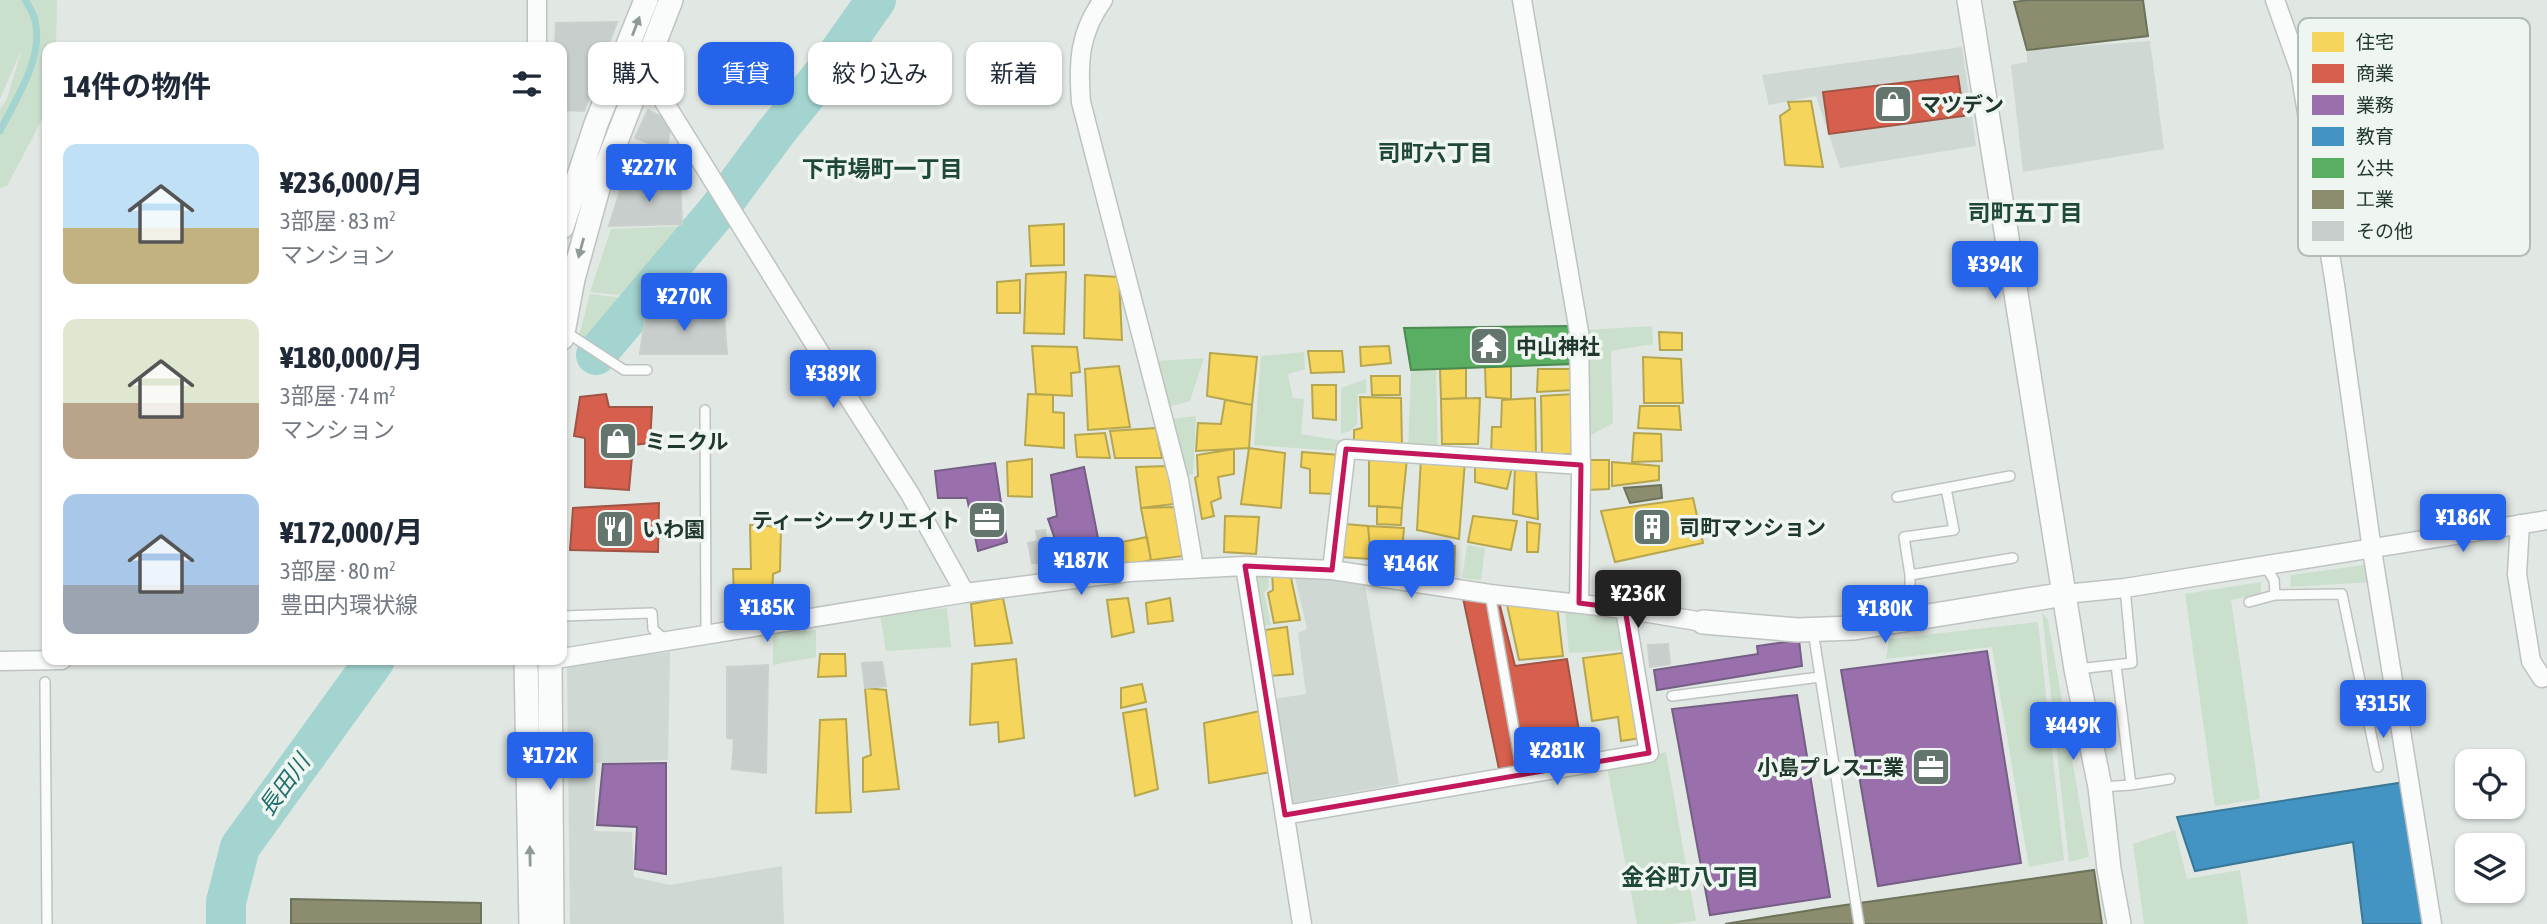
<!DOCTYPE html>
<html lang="ja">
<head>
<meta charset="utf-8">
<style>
	:root { --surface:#fff; --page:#f6f6f7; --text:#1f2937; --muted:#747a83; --accent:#2563eb }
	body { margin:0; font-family:"Asap Condensed","Noto Sans JP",sans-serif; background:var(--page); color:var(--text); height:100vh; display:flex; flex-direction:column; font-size:26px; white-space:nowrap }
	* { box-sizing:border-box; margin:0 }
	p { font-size:23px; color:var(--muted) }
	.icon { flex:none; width:38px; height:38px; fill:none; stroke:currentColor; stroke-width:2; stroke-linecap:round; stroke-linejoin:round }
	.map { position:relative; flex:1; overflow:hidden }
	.details { position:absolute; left:42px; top:42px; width:525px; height:623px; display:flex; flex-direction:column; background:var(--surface); border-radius:14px; box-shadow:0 2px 5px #0004 }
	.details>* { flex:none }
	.top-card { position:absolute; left:588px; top:42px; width:665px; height:63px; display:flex; gap:14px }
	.fabs { position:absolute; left:2455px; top:749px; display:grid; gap:14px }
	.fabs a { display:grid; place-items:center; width:70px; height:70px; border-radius:14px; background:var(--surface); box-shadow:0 2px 5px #0004; font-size:35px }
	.price { position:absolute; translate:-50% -60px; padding:0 16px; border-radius:7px; background:var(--accent); color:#fff; font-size:23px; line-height:46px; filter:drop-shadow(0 2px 4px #0008) }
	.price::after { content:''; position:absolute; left:50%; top:42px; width:21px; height:16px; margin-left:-10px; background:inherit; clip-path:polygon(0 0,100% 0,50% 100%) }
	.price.active { background:#222; color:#fff }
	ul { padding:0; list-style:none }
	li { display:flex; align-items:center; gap:21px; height:175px; padding:0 21px }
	li span { display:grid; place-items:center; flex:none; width:196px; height:140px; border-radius:14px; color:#555 }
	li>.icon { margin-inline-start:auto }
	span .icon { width:84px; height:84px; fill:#fffc; stroke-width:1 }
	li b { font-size:30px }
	h2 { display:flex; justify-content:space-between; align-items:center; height:84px; padding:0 21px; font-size:30px }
	.chip { padding:0 24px; border-radius:14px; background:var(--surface); box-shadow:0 2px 5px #0004; font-size:24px; line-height:63px }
	.chip.active { background:var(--accent); color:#fff }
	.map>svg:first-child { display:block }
</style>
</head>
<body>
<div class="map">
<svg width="2547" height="924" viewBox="0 0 2547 924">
	<rect width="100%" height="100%" fill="#e1e7e3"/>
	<!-- built -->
	<path fill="#cfd8d2" d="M2150,41l14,108 -141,23 -12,-107 16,-3v-12z
		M1962,47l14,99 -136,22 -24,-72 -47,9 -7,-30z
		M1295,577l69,3 35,204 -107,19 -19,-104 33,-5 -8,-61 9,-4z
		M670,652l-2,108 -72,3 -2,68 38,1 2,45 36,8 112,-19 2,58h-214l-3,-261z"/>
	<!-- green -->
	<path fill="#cbdfcd" d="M0,0h57l-1,47h-9v63l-40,76 -7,2v-79l7,-10 15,-51 -22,51z
		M686,226l-49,71 -47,-5 21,-63z
		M590,294l42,5 -37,45 -16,-8z
		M1652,326l1,18 -42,7 2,72 -22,12 -6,-105z
		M1304,352l1,17 -17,5 5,24 11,1 -3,35 43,7 -5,10 -85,-6 7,-89z
		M1204,358l-14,43 -22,6 -9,-46z
		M1436,369l2,86 -30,-2 3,-83z
		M1366,379v14l-8,1 -1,30 -7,7 -9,3v-46z
		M1196,416l-3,58 -9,3 -14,-58z
		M1467,545l18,3 -4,32 -19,-2z
		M2371,564l1,18 -82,5 1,-12z
		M1253,572h15l1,15 -5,6 7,32 -9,1z
		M2261,582v12l-30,6 29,199 -45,7 -30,-212z
		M947,608l4,39 -65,4 -6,-37z
		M1565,608l56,8 6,34 -58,3z
		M2042,612l6,8 41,237 -20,5z
		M2038,622l26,238 -35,7 -37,-220 -106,12 3,-20z
		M816,630v27l-43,8v-32z
		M1666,752l30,169 -26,3h-33l-30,-157z
		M2175,830l12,49 53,-9 8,54h-104l-11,-80z"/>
	<!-- homes -->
	<path fill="#f6d55c" stroke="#b6a64e" stroke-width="2" d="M1811,101l12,66 -38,-2 -5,-49 10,-7 -2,-7z
		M1064,224v41l-33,1 -2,-40z
		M1066,272l-2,62 -40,-1 2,-59z
		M1085,275l34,2 3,63 -38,-2z
		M1020,280v33h-23v-31z
		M1659,332l23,1v17h-22z
		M1032,346l45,1 3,25 -9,1 1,23 -36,-2z
		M1389,346l2,17 -30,3 -1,-19z
		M1308,351h34l2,21 -33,1z
		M1210,353l47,4 -5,48 -45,-9z
		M1643,357l38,2 2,44h-39z
		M1119,366l11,61 -42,3 -3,-61z
		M1511,366v33l-25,-2 -1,-30z
		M1466,368v30l-25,1 -1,-30z
		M1538,369h35v21l-36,2z
		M1371,376h29v19h-28z
		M1312,385h24v35l-23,-2z
		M1028,394l25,1v17l11,1v35l-39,-3z
		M1574,394v60l-32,1 -1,-59z
		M1360,397l41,1 1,49 -48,-2v-15l8,-2z
		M1480,398l-2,46h-36l-1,-45z
		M1535,398l1,58 -45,-2 1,-27h9l1,-27z
		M1225,400l27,5 -3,43 -53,3 2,-28 23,1z
		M1640,406h39l2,24 -43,-2z
		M1156,428l6,30h-47l-5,-27z
		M1105,433l5,25 -33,-1 -2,-22z
		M1634,433l27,1 1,27 -30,1z
		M1249,448l36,5 -4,55 -40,-4z
		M1234,449v25l-16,3 3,21 -10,4 3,14 -12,3 -7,-41 3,-2 -1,-21z
		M1302,452l38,3 -5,39 -25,-1v-24l-9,-2z
		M1369,456l38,2 -5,50 -33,-2z
		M1032,459v38l-24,-1 -1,-34z
		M1421,459l44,2 -6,78 -42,-9z
		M1587,460h22v29l-22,1z
		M1475,462l37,5 -5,22 -32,-7z
		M1612,462l47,4v14l-47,6z
		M1169,466l5,38 -33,4 -5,-41z
		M1515,468l21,2 2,49 -25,-5z
		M1693,498l10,45 -88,19 -14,-51z
		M1377,506l25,2 -1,17 -24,-1z
		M1176,507l8,49 -33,4 -10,-52z
		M1225,516l34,1 -3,37 -32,-2z
		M1473,516l44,5 -6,29 -43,-8z
		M1527,522l13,2 -2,28h-11z
		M1345,524l23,2 3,33 -32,-2z
		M750,525l31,2 -1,44 -7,3 -1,20h-38l-1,-25h18z
		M1368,526l36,2 -3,34 -30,-3z
		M1147,537l4,23 -31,7 -3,-24z
		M1411,541l44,5 -1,29 -48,-9z
		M1272,572l18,1 10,47 -26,3 -6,-30 5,-3z
		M1003,598l9,45 -37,3 -4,-42z
		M1128,598l6,34 -22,5 -5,-37z
		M1170,598l3,23 -25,3 -2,-21z
		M1506,600l51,6 6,50 -44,4z
		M1287,627l6,47 -23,2 -5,-46z
		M1630,652l11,86 -20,3 -3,-24 -26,4 -9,-63z
		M820,654h25l1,22 -28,1z
		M1016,659l8,79 -25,4 -1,-20 -28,3 2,-61z
		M1142,684l4,18 -25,6v-20z
		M865,688l21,2 13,99 -36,3v-34l8,-3z
		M1146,709l12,80 -23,7 -12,-83z
		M1260,711l11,61 -62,11 -5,-60z
		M846,719l5,93 -35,1 4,-93z"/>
	<!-- shops -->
	<path fill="#d6604d" stroke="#a05443" stroke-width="2" d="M1958,76l6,40 -135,18 -6,-42z
		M606,394l3,13h43l-2,36 -17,2 -4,45 -44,-3v-49l-11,-2 6,-39z
		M659,503l-1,49 -88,-2 3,-42z
		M1463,598l36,4 16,64 52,-7 16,96 -84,14z"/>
	<!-- offices -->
	<path fill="#9970ab" stroke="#755f85" stroke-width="2" d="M995,463l12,79 -29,9 -11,-53h-29l-3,-27z
		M1084,467l14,71 -41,7 -9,-26 9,-3 -6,-41z
		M1799,640l3,26 -145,24 -3,-20 104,-16 -1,-8z
		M1987,651l34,212 -143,23 -37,-216z
		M1797,695l33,202 -120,18 -38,-206z
		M666,763v111l-31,-5 2,-42 -40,-2 6,-61z"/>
	<!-- schools -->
	<path fill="#4393c3" stroke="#397896" stroke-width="2" d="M2405,782l21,142h-63l-10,-82 -158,29 -18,-54z"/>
	<!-- public -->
	<path fill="#5aae61" stroke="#498b51" stroke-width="2" d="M1570,326l4,38 -163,6 -7,-42z"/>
	<!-- industry -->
	<path fill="#8c8c6e" stroke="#6c735a" stroke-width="2" d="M2028,0h115l5,36 -121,14 -13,-48z
		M1661,485l1,13 -32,5 -6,-15z
		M2094,870l8,54h-377l99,-16z
		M291,899l190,4v21h-190z"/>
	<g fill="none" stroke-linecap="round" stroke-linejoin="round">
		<!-- stream -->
		<path stroke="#a3d4d0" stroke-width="7" d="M0,131c16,-33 44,-72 35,-111 -2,-7 -6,-14 -10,-20"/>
		<!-- river -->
		<path stroke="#a3d4d0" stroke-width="40" d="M596,355l123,-146 57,-77 52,-64 48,-68
			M226,924v-22l14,-55 135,-187"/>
	</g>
	<!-- building -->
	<path fill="#c8cecb" stroke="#cad0cc" stroke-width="2" d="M617,22l-33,89 -22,-1v-63h-7l1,-24z
		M648,110l23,12 -4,28 -32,-12z
		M680,179l2,45 -73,2 14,-44z
		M646,310l78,4 3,40h-87z
		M1045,530l4,23 -7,3v7h-10l-4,-20 10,-2 -2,-10z
		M1668,644l2,20 -20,3 -2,-22z
		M882,662l4,24 -21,2 -3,-25z
		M768,665l-2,108 -34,-4 2,-30 -7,-1v-71z"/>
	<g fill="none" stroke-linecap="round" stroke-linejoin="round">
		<!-- service casing -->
		<g stroke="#bec3c0" stroke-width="12">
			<path id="service" d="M566,332l58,38h23
				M705,410l1,224
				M1946,488l64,-12
				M1897,497l49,-9 8,42 -50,7 6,38
				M1490,594l32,180
				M2275,595l67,-1 36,173
				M2249,602l26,-7 -1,-15 -9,-14
				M562,616l90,-3 1,16 13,12
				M1910,618v-43l103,-17
				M1813,631l46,293
				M2077,669l55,-6 -7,-75
				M45,682l2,242
				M1672,696l148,-19
				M2131,785l39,-6
				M2100,787l31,-2 -15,-120"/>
		</g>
		<!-- minor casing -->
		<g stroke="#bec3c0" stroke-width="21">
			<path id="minor" d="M537,0v47
				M1103,0c-24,33 -25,63 -22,102l98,378 15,88
				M1522,0l57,332 2,142 -2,129
				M2275,0l25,70 35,215 37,265 60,374
				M663,100l169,272 78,122 55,99
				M2520,524l-3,50 14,87 11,17
				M1245,566l57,358
				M1332,570l14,-121 235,16
				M2065,594l60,-6 422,-68
				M562,658l403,-65 164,-21 116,-6 87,4 158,24 135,15 78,13
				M0,661l62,-1
				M1285,815l364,-62 -24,-144"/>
		</g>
		<!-- tertiary casing -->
		<g stroke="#bec3c0" stroke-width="26">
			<path id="tertiary" d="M1969,0l107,669 24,118 9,82 10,55
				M562,227l34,-103 50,-124
				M562,338l11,-59 26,-94 72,-185
				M1703,622l94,8 57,-2 211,-34
				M526,660l5,264
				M550,660l2,264"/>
		</g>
		<!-- service -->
		<use href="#service" stroke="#fafbfb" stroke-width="9"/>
		<!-- minor -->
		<use href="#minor" stroke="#fafbfb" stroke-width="18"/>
		<!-- tertiary -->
		<use href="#tertiary" stroke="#fafbfb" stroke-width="23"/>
	</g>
	<!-- one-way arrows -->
	<defs><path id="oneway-solid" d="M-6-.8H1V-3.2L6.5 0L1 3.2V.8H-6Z" transform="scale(1.75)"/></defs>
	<g fill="#8e9a94">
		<use href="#oneway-solid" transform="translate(636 26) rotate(-69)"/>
		<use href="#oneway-solid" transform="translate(581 248) rotate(105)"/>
		<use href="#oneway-solid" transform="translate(530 856) rotate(-91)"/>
	</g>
	<!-- marked area -->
	<path fill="none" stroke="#c2185b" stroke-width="5" stroke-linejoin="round" d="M1346,449l235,16 -2,138 46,6 24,144 -364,62 -40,-249 87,4z"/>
	<!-- icons -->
	<defs>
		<g id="shop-square" transform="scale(2.0125)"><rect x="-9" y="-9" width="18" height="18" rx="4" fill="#64756d" stroke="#eff6f1"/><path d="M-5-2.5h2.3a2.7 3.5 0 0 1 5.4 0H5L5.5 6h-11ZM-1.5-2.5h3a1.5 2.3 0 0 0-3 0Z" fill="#fff"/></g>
		<g id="temple-square" transform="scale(2.0125)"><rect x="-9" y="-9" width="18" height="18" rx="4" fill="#64756d" stroke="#eff6f1"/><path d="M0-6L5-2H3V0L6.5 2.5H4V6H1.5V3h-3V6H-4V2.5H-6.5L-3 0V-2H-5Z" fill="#fff"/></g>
		<g id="office-square" transform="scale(2.0125)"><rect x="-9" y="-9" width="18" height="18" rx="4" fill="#64756d" stroke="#eff6f1"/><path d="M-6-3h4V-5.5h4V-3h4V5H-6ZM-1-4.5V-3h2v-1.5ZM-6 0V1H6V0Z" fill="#fff"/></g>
		<g id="building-square" transform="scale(2.0125)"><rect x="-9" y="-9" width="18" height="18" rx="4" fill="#64756d" stroke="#eff6f1"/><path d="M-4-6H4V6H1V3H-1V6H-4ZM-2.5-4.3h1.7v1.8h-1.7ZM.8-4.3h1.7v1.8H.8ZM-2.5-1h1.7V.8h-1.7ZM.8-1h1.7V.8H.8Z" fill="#fff"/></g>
		<g id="restaurant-square" transform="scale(2.0125)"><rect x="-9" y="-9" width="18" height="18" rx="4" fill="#64756d" stroke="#eff6f1"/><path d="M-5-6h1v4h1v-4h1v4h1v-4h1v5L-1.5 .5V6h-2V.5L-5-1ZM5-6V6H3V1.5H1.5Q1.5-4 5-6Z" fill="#fff"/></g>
	</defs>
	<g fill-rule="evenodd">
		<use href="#shop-square" x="1893" y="104"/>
		<use href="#temple-square" x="1489" y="346"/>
		<use href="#shop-square" x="618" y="441"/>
		<use href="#office-square" x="987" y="520"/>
		<use href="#building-square" x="1652" y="527"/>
		<use href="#restaurant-square" x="615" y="529"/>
		<use href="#office-square" x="1931" y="767"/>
	</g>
	<g text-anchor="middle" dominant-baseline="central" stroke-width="7" stroke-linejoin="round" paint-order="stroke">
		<!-- poi labels -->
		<g font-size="21" font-weight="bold" fill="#21382d" stroke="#eff6f1" text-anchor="start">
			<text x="1920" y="104">マツデン</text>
			<text x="1516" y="346">中山神社</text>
			<text x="645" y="441">ミニクル</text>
			<text x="960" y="520" text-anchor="end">ティーシークリエイト</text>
			<text x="1679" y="527">司町マンション</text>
			<text x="642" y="529">いわ園</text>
			<text x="1904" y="767" text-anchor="end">小島プレス工業</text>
		</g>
		<!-- neighbourhood labels -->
		<g font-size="23" font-weight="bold" fill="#1f4836" stroke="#eff6f1">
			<text x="1435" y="153">司町六丁目</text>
			<text x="882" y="169">下市場町一丁目</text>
			<text x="2025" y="213">司町五丁目</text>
			<text x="1690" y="877">金谷町八丁目</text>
		</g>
		<!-- water labels -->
		<g font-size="23" font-style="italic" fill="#206f6c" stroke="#eff6f1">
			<text transform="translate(284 785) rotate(-54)">長田川</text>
		</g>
	</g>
	<!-- legend -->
	<rect x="2298" y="18" width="232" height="238" rx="10" fill="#eff6f1" stroke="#b1bdb6" stroke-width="2"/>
	<rect x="2312" y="32" width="32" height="20" fill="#f6d55c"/>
	<rect x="2312" y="64" width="32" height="19" fill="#d6604d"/>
	<rect x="2312" y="95" width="32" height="20" fill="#9970ab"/>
	<rect x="2312" y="127" width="32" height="19" fill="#4393c3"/>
	<rect x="2312" y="158" width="32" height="20" fill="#5aae61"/>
	<rect x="2312" y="190" width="32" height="19" fill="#8c8c6e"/>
	<rect x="2312" y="221" width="32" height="20" fill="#c8cecb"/>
	<g font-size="19" fill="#21382d">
		<text x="2356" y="49">住宅</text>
		<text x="2356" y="80">商業</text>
		<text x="2356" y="112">業務</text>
		<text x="2356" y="143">教育</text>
		<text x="2356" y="175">公共</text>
		<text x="2356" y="206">工業</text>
		<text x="2356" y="238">その他</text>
	</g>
</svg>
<div class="fabs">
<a><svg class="icon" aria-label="locate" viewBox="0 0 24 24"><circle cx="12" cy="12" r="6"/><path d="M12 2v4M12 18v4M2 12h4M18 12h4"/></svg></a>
<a><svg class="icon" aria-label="layers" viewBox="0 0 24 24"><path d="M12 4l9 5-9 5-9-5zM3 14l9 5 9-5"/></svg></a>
</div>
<b class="price" style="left:649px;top:204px">¥227K</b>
<b class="price" style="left:1995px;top:301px">¥394K</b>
<b class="price" style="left:684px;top:333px">¥270K</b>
<b class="price" style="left:833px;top:410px">¥389K</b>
<b class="price" style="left:2463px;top:554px">¥186K</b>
<b class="price" style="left:1081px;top:597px">¥187K</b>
<b class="price" style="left:1411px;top:600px">¥146K</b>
<b class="price active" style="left:1638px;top:630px">¥236K</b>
<b class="price" style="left:767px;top:644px">¥185K</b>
<b class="price" style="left:1885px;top:645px">¥180K</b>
<b class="price" style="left:2383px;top:740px">¥315K</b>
<b class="price" style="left:2073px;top:762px">¥449K</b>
<b class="price" style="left:1557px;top:787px">¥281K</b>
<b class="price" style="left:550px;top:792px">¥172K</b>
<div class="top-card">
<a class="chip">購入</a>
<a class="chip active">賃貸</a>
<a class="chip">絞り込み</a>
<a class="chip">新着</a>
</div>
<section class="details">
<h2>14件の物件<svg class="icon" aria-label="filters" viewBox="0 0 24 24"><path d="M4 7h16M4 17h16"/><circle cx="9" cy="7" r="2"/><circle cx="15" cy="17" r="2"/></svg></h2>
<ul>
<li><span style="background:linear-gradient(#bfe0f5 60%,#c2b280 0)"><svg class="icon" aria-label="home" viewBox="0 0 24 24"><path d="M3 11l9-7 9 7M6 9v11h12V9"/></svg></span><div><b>¥236,000/月</b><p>3部屋 · 83 m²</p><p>マンション</p></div></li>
<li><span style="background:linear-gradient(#dfe7d0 60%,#b9a48a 0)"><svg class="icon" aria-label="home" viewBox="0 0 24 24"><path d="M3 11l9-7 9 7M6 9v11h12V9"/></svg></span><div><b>¥180,000/月</b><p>3部屋 · 74 m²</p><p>マンション</p></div></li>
<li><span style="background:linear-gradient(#a9c7e8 65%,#9aa5b1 0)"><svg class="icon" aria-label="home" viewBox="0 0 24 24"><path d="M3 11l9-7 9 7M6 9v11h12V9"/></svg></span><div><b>¥172,000/月</b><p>3部屋 · 80 m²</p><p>豊田内環状線</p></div></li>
</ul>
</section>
</div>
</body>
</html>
